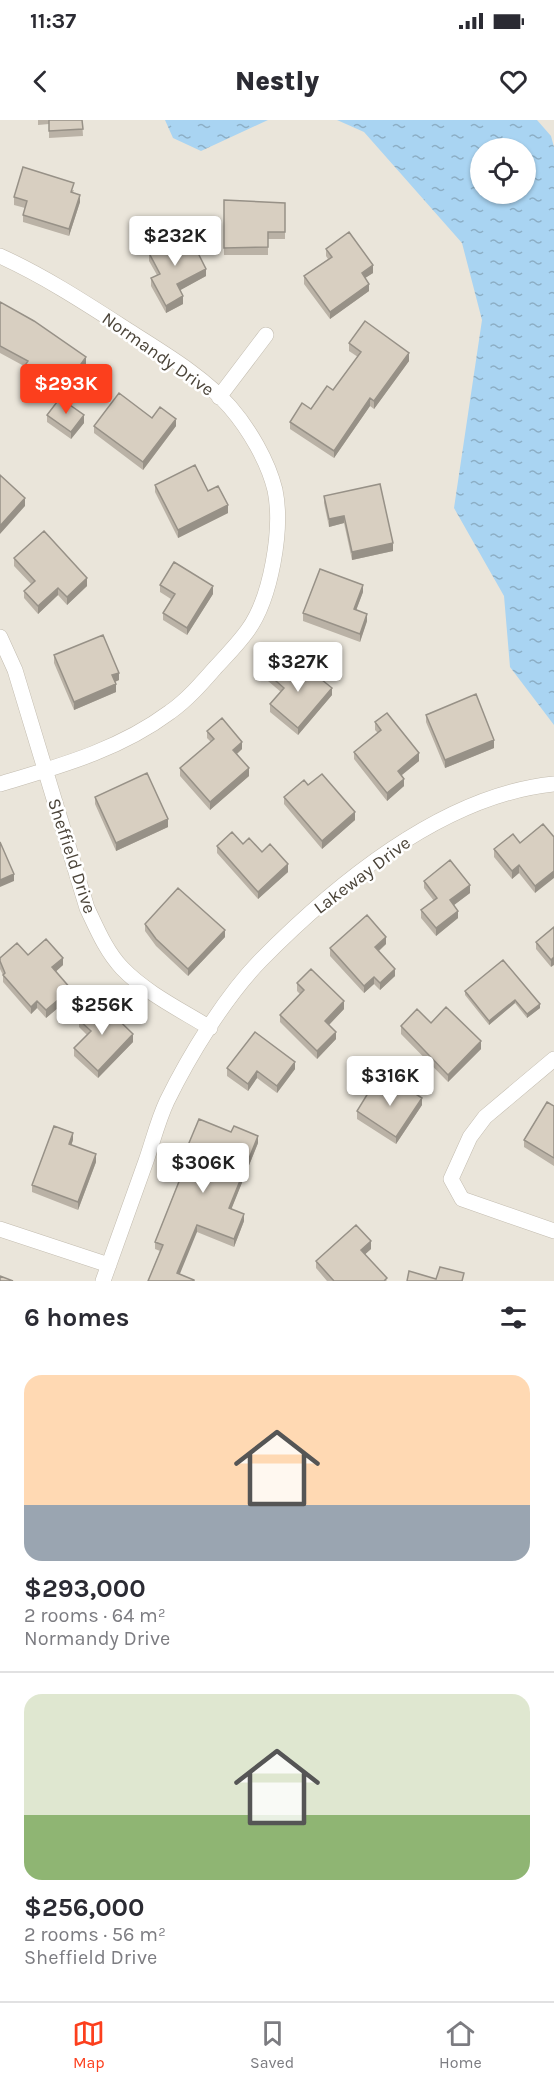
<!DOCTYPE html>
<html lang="en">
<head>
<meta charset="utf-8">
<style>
	:root { --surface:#fff; --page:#f2f2f3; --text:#2b2b33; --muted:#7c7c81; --line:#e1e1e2; --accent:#fc3f1d }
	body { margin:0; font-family:Karla,sans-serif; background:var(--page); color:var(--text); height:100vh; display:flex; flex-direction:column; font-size:22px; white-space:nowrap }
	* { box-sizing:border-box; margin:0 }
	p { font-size:20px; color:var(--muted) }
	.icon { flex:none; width:33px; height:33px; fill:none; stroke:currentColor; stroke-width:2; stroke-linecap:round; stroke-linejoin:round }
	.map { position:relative; height:1161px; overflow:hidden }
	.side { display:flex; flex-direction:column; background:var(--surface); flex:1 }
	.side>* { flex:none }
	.tools { position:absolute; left:470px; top:18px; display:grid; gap:12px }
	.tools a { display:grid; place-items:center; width:66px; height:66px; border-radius:50%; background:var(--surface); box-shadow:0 2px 4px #0004; font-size:30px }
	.price { position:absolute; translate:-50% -51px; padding:0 14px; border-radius:6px; background:#fff; color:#222; font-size:20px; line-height:39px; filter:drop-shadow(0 2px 3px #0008) }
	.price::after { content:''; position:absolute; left:50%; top:36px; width:18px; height:14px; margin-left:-9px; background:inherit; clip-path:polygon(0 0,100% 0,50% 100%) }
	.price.on { background:var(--accent); color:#fff }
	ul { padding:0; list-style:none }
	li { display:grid; align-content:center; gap:12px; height:318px; padding:0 24px }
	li+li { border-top:2px solid var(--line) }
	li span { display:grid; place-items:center; height:186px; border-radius:18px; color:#555 }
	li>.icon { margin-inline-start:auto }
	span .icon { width:108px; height:108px; fill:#fffc; stroke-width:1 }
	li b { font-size:26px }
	h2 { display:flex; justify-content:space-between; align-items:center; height:72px; padding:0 24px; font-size:26px }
	.status { display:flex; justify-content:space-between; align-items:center; height:42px; padding:0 30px; background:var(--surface); direction:ltr }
	.status svg { height:16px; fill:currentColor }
	header { display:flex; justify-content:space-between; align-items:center; height:78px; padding:0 24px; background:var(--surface); font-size:27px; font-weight:800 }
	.dock { display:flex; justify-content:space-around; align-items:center; height:84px; border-top:2px solid var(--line); background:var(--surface); font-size:16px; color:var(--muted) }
	.dock a { display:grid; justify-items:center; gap:3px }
	.dock .on { color:var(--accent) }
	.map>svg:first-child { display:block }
</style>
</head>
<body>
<div class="status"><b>11:37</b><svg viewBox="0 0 49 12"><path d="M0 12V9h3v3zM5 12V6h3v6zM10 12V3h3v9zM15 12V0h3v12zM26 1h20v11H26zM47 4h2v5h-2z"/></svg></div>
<header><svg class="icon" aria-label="back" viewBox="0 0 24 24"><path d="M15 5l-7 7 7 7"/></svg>Nestly<svg class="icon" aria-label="heart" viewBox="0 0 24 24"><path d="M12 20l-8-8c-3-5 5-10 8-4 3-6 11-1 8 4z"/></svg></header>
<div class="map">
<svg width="554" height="1161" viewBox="0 0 554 1161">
	<defs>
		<pattern id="water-ripples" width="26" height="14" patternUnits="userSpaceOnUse" patternTransform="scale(1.5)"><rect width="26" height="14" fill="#a9d4f2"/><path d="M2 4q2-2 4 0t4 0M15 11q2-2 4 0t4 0" fill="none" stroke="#8caec5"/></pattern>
	</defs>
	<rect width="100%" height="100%" fill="#f6f3ec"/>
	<!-- residential -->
	<path fill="#eae5da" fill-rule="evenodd" d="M0,0h554v1161h-554zM480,28h45v46h-45z"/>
	<!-- water -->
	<path fill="url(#water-ripples)" fill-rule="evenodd" d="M165,0h103l-67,31 -28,-13z
		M337,0h200l14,16 3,11v578l-44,-58 -6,-71 -50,-88 28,-188 -20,-77 -98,-111zM525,28v46h-45v-46z"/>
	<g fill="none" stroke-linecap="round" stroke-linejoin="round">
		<!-- minor casing -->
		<g stroke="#c2bbae" stroke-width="16">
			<path id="minor" d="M0,136c46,21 87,48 129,75 34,22 74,45 101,76 19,22 38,54 45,83 8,39 -4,108 -27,140 -10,14 -22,26 -33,38 -14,16 -28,32 -45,44 -51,38 -110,54 -170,72
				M219,277l47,-62
				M0,517l15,33 72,238c10,21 19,43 35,60 24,25 59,42 88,60
				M554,939l-69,58 -15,20 -19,42 11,20 92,32
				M0,1109l109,36
				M103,1161c14,-40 29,-80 43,-120 7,-20 12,-41 21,-60 22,-45 58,-104 93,-140 76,-77 183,-166 294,-177"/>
		</g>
		<!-- minor -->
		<use href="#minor" stroke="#fff" stroke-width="15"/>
	</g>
	<!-- wall -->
	<path fill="#bab2a6" d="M38,0h44l1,16 -34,2v-14l-11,1z
		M74,70l-1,2 7,10 -11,34 -46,-14v-7l2,-7 -11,-3v-8z
		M224,80l61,3v36h-17v16h-44z
		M326,129l47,24 -8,5 4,13 -39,28 -26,-35v-8l24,-17 -2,-3z
		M149,133l57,23 -26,14 3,14 -17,9 -15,-27v-8l6,-3 -8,-14z
		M0,182l86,63 -24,34 22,24 -13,16 -24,-17v-7l11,-15 -35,-25v-7l1,-2 -24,-13z
		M349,223l60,18 -35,48 -4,-3 -36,52 -44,-29v-7l21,-13 22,-19 25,-33 -9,-6z
		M152,298l24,8 -33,44 -49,-37v-7z
		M155,365l53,6 20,22 -50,25 -23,-46z
		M324,376l69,55 -41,9 -8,-37 -15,4 -5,-24z
		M14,438l73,28 -20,19 -9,-10 -20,19 -14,-16v-7l7,-7 -17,-18z
		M160,465l53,9 -26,41 -24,-15v-7l8,-14 -11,-7z
		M363,472l-7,18 11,11 -7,21 -57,-21v-8z
		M54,535l65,25 -4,2 1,10 -42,18 -20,-47z
		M268,554l32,1 32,20 -34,40 -28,-23v-8l11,-12 -13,-11z
		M426,595l68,33 -49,20 -19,-46z
		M375,602l44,39 -17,14 2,11 -17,15 -33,-42v-7l24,-19 -3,-3z
		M207,611l35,18 -5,5 12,22 -39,34 -30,-34v-8l31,-26 -4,-4z
		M308,665l47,35 -33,29 -38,-45v-7z
		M95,677l73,30 -52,24 -21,-47z
		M543,704l-8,69 -16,-20 -7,6 -18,-22v-8l26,-6z
		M243,724l19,8 26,20 -30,27 -41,-46v-7z
		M424,761l46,12 -16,12 4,13 -22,18 -15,-18v-8l13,-9 -10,-13z
		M145,804l80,13 -37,39 -32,-30 -11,-15z
		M554,807l-3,40 -15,-18v-7z
		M386,824l-7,7 16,25 -15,14 -6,-6 -10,9 -34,-37v-8z
		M28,835l35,10 -7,6 15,26 -25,21 -9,-10 -6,6 -28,-32v-7l-3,-6v-11z
		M503,840l37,48 -13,10 -12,-15 -26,22 -24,-30v-4z
		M297,863l47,26 -15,16 7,14 -19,20 -37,-37v-7l20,-21 -3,-3z
		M79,900l54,22 -35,36 -24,-22v-8l13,-13 -8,-8z
		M401,906l80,23 -33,33 -47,-48z
		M227,948l68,1 -18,24 -20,-15 -9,13 -21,-15z
		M388,974l34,11 -26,39 -39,-25v-8z
		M554,986v60l-30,-19v-7z
		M73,1020l-2,5 25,17 -18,48 -46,-18v-7z
		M258,1023l-27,66 13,12 -10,26 -37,-15 -49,49 12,-30 -5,-2v-7l28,-72h-2v-8z
		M371,1129l-6,5 22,27h-60l-11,-13v-7z"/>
	<!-- shaded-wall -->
	<path fill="#979187" d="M80,75v7l-11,34v-7z
		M373,145v8l-11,7v-7z
		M206,149v7l-29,16v-8z
		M369,164v7l-39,28v-7z
		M183,176v8l-17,9v-7z
		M409,233v8l-35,48v-8z
		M86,237v8l-26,37v-8z
		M370,278v8l-36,52v-7z
		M84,295v8l-13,16v-7z
		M176,299v7l-33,44v-8z
		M25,378v8l-25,28v-8z
		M228,385v8l-50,25v-8z
		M344,396v7l-15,4v-8z
		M393,423v8l-41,9v-8z
		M87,458v8l-20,19v-8z
		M363,465v7l-9,24v-7z
		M213,466v8l-26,41v-7z
		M58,468v7l-20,19v-8z
		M367,494v7l-7,21v-8z
		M119,553v7l-7,3v-8z
		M116,564v8l-42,18v-8z
		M332,568v7l-34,40v-7z
		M494,620v8l-49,20v-8z
		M242,622v7l-9,8v-7z
		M419,633v8l-21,17v-7z
		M249,648v8l-39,34v-8z
		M404,659v7l-17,15v-8z
		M355,692v8l-33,29v-8z
		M168,699v8l-52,24v-8z
		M288,744v8l-30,27v-7z
		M519,745v8l-7,6v-8z
		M554,751v7l-19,15v-7z
		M14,754v7l-14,6v-7z
		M470,765v8l-20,15v-8z
		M458,791v7l-22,18v-8z
		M225,810v7l-37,39v-7z
		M386,817v7l-11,10v-7z
		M554,837v8l-3,2v-7z
		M63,838v7l-11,10v-8z
		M395,849v7l-15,14v-7z
		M374,857v7l-10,9v-7z
		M71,869v8l-25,21v-8z
		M515,880v3l-26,22v-4z
		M37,881v7l-6,6v-7z
		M344,881v8l-19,20v-8z
		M540,884v4l-13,10v-4z
		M336,912v7l-19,20v-8z
		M133,914v8l-35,36v-7z
		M481,921v8l-33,33v-7z
		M295,942v7l-18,24v-7z
		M257,951v7l-9,13v-7z
		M422,978v7l-26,39v-7z
		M73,1013v7l-4,12v-8z
		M258,1016v7l-29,72v-7z
		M96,1034v8l-18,48v-8z
		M244,1094v7l-10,26v-8z
		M197,1105v7l-20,49v-8z
		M371,1121v8l-10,9v-8z"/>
	<!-- building -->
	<path fill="#d8cfc1" stroke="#979187" stroke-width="1.5" d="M49,0h33l1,9 -34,2z
		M23,47l51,16 -3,9 9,3 -11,34 -46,-14 4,-14 -13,-4z
		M224,80l61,3v29h-17v15l-44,1z
		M349,112l24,33 -11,8 7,11 -39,28 -26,-36 28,-19 -6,-8z
		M188,113l18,36 -29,15 6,12 -17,10 -15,-28 9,-4 -11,-21z
		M0,182l34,19 52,36 -26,37 -37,-26 5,-7 -28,-15z
		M365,201l44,32 -35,48 -4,-3 -36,53 -44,-29 12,-19 9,6 16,-23 6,4 28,-38 -12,-9z
		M119,273l33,25 8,-11 16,12 -33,43 -49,-36z
		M60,278l24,17 -13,17 -24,-17z
		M195,345l13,26 10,-5 10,19 -50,25 -23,-45z
		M0,355l25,23 -25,28z
		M380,364l13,59 -41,9 -8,-36 -15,3 -5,-23z
		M44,411l43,47 -20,19 -9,-9 -20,18 -14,-15 11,-10 -21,-23z
		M174,442l39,24 -26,42 -24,-15 12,-19 -15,-9z
		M320,449l43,16 -9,24 13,5 -7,20 -57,-21z
		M103,515l16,38 -7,2 4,9 -42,18 -20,-47z
		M281,539l19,16 6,-8 26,21 -34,40 -28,-24 14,-16 -16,-14z
		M476,574l18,46 -49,20 -19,-45z
		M387,593l32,40 -21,18 6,8 -17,14 -33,-41 27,-22 -6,-8z
		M222,598l20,24 -9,8 16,18 -39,34 -30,-34 34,-29 -7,-8z
		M147,653l21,46 -52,24 -21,-46z
		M322,654l33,38 -33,29 -38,-44 20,-17 4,5z
		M543,704l11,13v34l-19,15 -16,-21 -7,6 -18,-22 19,-15 7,9z
		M232,712l11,12 6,-6 13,14 8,-8 18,20 -30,28 -41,-46z
		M0,722l14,32 -14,6z
		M450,740l20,25 -20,15 8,11 -22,17 -15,-18 16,-12 -13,-17z
		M178,768l47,42 -37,39 -32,-30 -11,-15z
		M367,795l19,22 -11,10 20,22 -15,14 -6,-6 -10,9 -34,-38z
		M554,807v30l-3,3 -15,-18z
		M46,819l17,19 -11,9 19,22 -25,21 -9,-9 -6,6 -28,-32 2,-2 -5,-12v-3l17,-15 11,12z
		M503,840l37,44 -13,10 -12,-14 -26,21 -24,-30z
		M311,849l33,32 -19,20 11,11 -19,19 -37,-36 24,-25 -7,-7z
		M98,880l35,34 -35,37 -24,-23 17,-17 -12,-11z
		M446,887l35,34 -33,34 -47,-49 16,-17 14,14z
		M255,912l40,30 -18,24 -20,-15 -9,13 -21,-16z
		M396,961l26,17 -26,39 -39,-26 16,-26 15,9z
		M547,982l7,4v52l-30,-18z
		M199,999l32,13 3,-6 24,10 -29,72 15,6 -10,25 -37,-14 -20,48 17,7v1h-46l15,-36 -8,-3 31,-78 -5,-2z
		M54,1006l19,7 -4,11 27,10 -18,48 -46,-17z
		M356,1105l15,16 -10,9 26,28 -3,3h-50l-18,-20z
		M440,1147l24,6 -2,8h-55l2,-10 27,8z
		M0,1156l13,5h-13z"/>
	<g text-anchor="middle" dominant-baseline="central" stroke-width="5" stroke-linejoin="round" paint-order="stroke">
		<!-- street labels -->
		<g font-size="18" fill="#4b4439" stroke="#fff">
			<text transform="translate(158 234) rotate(35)">Normandy Drive</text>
			<text transform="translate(72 736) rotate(72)">Sheffield Drive</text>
			<text transform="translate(362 755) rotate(-37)">Lakeway Drive</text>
		</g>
	</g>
</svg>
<div class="tools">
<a><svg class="icon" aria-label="locate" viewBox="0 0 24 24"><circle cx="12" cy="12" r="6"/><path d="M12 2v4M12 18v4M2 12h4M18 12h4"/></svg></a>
</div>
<b class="price" style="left:175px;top:147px">$232K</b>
<b class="price on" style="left:66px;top:295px">$293K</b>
<b class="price" style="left:298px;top:573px">$327K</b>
<b class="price" style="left:102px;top:916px">$256K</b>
<b class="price" style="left:390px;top:987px">$316K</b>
<b class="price" style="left:203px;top:1074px">$306K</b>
</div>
<section class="side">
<h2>6 homes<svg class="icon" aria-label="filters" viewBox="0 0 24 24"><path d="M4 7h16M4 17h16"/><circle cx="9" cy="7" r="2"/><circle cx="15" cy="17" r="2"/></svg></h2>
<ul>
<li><span style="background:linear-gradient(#ffd9b3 70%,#9aa5b1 0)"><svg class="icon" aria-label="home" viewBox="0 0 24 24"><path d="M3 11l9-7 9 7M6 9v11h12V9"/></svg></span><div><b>$293,000</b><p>2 rooms · 64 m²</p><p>Normandy Drive</p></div></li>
<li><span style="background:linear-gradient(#dfe7d0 65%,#8fb573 0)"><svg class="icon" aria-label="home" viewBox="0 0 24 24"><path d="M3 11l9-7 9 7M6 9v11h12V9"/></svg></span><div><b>$256,000</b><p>2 rooms · 56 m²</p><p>Sheffield Drive</p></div></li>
</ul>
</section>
<nav class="dock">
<a class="on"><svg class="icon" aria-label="map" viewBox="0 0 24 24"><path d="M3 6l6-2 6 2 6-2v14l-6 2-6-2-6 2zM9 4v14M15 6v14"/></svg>Map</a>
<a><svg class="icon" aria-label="saved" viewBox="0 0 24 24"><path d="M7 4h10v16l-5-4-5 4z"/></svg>Saved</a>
<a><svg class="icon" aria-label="home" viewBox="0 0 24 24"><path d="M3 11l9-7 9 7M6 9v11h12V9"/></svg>Home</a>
</nav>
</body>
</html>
